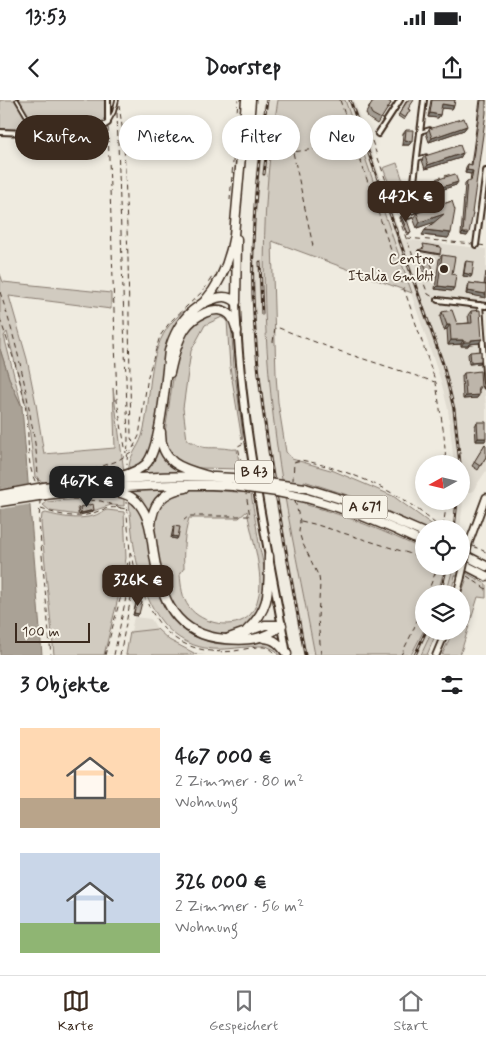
<!DOCTYPE html>
<html lang="de">
<head>
<meta charset="utf-8">
<style>
	:root { --surface:#fff; --page:#f2f2f2; --text:#202124; --muted:#757577; --line:#e0e0e0; --accent:#3b2a1e }
	body { margin:0; font-family:Mynerve,sans-serif; background:var(--page); color:var(--text); height:100vh; display:flex; flex-direction:column; font-size:19px; white-space:nowrap }
	* { box-sizing:border-box; margin:0 }
	p { font-size:16px; color:var(--muted) }
	.icon { flex:none; width:28px; height:28px; fill:none; stroke:currentColor; stroke-width:2; stroke-linecap:round; stroke-linejoin:round }
	.map { position:relative; height:555px; overflow:hidden }
	.panel { display:flex; flex-direction:column; background:var(--surface); flex:1 }
	.panel>* { flex:none }
	.hud { position:absolute; left:15px; top:15px; width:456px; height:45px; display:flex; gap:10px }
	.needle { width:32px; rotate:262deg }
	.controls { position:absolute; left:415px; top:355px; display:grid; gap:10px }
	.controls a { display:grid; place-items:center; width:55px; height:55px; border-radius:50%; background:var(--surface); box-shadow:0 2px 8px #0003; font-size:25px }
	.scale { position:absolute; left:15px; bottom:12px; width:75px; box-sizing:border-box; padding-left:5px; border:2px solid #3b2a1e; border-top:0; font-size:14px; line-height:18px; white-space:nowrap; color:#3b2a1e; -webkit-text-stroke:4px #f7f3e8; paint-order:stroke }
	.price { position:absolute; translate:-50% -42px; padding:0 11px; border-radius:10px; background:var(--accent); color:#fff; font-size:16px; line-height:32px; filter:drop-shadow(0 1px 2px #0008) }
	.price::after { content:''; position:absolute; left:50%; top:30px; width:15px; height:11px; margin-left:-8px; background:inherit; clip-path:polygon(0 0,100% 0,50% 100%) }
	.price.current { background:#222; color:#fff }
	ul { padding:0; list-style:none }
	li { display:flex; align-items:center; gap:15px; height:125px; padding:0 20px }
	li span { display:grid; place-items:center; flex:none; width:140px; height:100px; border-radius:0px; color:#555 }
	li>.icon { margin-inline-start:auto }
	span .icon { width:60px; height:60px; fill:#fffc; stroke-width:1 }
	li b { font-size:21px }
	h2 { display:flex; justify-content:space-between; align-items:center; height:60px; padding:0 20px; font-size:21px }
	.chip { padding:0 18px; border-radius:22px; background:var(--surface); box-shadow:0 2px 8px #0003; font-size:18px; line-height:45px }
	.chip.current { background:var(--accent); color:#fff }
	.status { display:flex; justify-content:space-between; align-items:center; height:35px; padding:0 25px; background:var(--surface); direction:ltr }
	.status svg { height:14px; fill:currentColor }
	header { display:flex; justify-content:space-between; align-items:center; height:65px; padding:0 20px; background:var(--surface); font-size:22px; font-weight:700 }
	.tab-bar { display:flex; justify-content:space-around; align-items:center; height:70px; border-top:1px solid var(--line); background:var(--surface); font-size:14px; color:var(--muted) }
	.tab-bar a { display:grid; justify-items:center; gap:2px }
	.tab-bar .current { color:var(--accent) }
	.map>svg:first-child { display:block }
</style>
</head>
<body>
<div class="status"><b>13:53</b><svg viewBox="0 0 49 12"><path d="M0 12V9h3v3zM5 12V6h3v6zM10 12V3h3v9zM15 12V0h3v12zM26 1h20v11H26zM47 4h2v5h-2z"/></svg></div>
<header><svg class="icon" aria-label="back" viewBox="0 0 24 24"><path d="M15 5l-7 7 7 7"/></svg>Doorstep<svg class="icon" aria-label="share" viewBox="0 0 24 24"><path d="M12 15V3M7 8l5-5 5 5M5 13v7h14v-7"/></svg></header>
<div class="map">
<svg width="486" height="555" viewBox="0 0 486 555">
	<rect width="100%" height="100%" fill="#efebe0"/>
	<filter id="ink" filterUnits="userSpaceOnUse"><feTurbulence type="fractalNoise" baseFrequency=".02" numOctaves="2"/><feDisplacementMap in="SourceGraphic" scale="10" xChannelSelector="R" yChannelSelector="G"/><feConvolveMatrix kernelMatrix="1 2 1 2 8 2 1 2 1" color-interpolation-filters="sRGB"/></filter>
	<g filter="url(#ink)">
		<!-- built -->
		<path fill="#e0dbd0" d="M264,0h14l-7,40 -7,98v60l3,50 12,115 36,192h-12l-43,-252 -6,-56 -3,-110 4,-62z
			M345,0h9l48,139 84,10v53h-9l9,106v63l-14,21h-8l-4,37h-8l2,-28h7v-37h-7l-6,-55 -7,-28z
			M445,468l7,4 -5,19 -1,3h-9z
			M134,517l17,2 8,13 10,8 18,11 19,4h-80z
			M424,530v1h8l-5,14 -6,10h-10z"/>
		<!-- green -->
		<path fill="#d1cbc0" stroke="#867a6f" fill-rule="evenodd" d="M0,0h106v15l-5,9 -22,8 -79,-3z
			M278,0h67l67,193 -140,-52 4,134 2,27 8,50 6,7 42,12 59,25 45,33h-12l-63,-29 -59,-19 3,24c41,11 79,27 117,45v16h30l32,18v14l-8,-1 -18,58h-18l11,-24h8v-37l5,-13 -11,-6 -4,19h-5l6,-22 -7,-4 -8,26h-13v36l-13,25h-96c-12,-64 -26,-129 -36,-194 -17,-119 -22,-241 -1,-361z
			M397,63l9,27 -13,4 -10,-26z
			M0,174l3,8 108,11v16l-102,-13 18,63 9,45 8,50 71,-6 -2,-60 11,84 -81,10 -5,-2 -3,-3 -8,-68 -20,-77 -3,4 18,71 -12,-26 -10,-32z
			M186,209h3v2l-8,9 -30,131 -8,12 -14,8c-1,-15 9,-22 13,-35 11,-37 3,-83 30,-114 4,-4 9,-9 14,-13z
			M213,212l12,1 6,9 3,45 9,69 -1,4 -12,-73 -3,-47 -5,-3 -17,8 -14,26 -8,57 4,32 3,2h3c9,8 17,5 27,6 7,0 10,2 17,1l3,20 -40,-1 -13,-2 -10,-4 -7,-8 -6,-15 10,-67 8,-29 11,-18z
			M160,338l2,12 31,22 -56,2z
			M174,388l-25,29 -25,-26z
			M195,389l56,4c3,19 6,38 9,56 3,13 6,25 5,38 -1,36 -33,57 -66,42 -5,-2 -12,-4 -16,-9 -20,-22 -43,-101 -17,-123 7,-6 20,-6 29,-8zM247,411c4,23 18,65 11,87 -1,5 -4,13 -8,17 -16,16 -48,9 -61,-8 -7,-9 -8,-21 -9,-33l4,-6c-1,-18 0,-32 5,-50h50z
			M107,396l17,2v8l-13,-1 -18,6 -1,-6 -15,3 1,7 -28,-4 -7,-6 4,-3z
			M129,400c21,7 20,59 24,77 4,15 10,31 19,42 17,20 44,28 69,25 10,-1 22,-5 31,-1 5,3 7,7 9,12h-3l-3,-5 -9,-4c-21,-1 -40,6 -61,2 -64,-12 -72,-96 -76,-148z
			M107,410l17,2 2,46 -4,24 -18,73h-50l-13,-132 1,-9 4,-1c15,4 31,7 47,3 5,-1 9,-5 14,-6z
			M157,529l12,11 25,13v2h-68l4,-23z
			M432,531h5l-10,24h-6z"/>
		<!-- water -->
		<path fill="#aaa296" stroke="#7e7266" d="M0,249l10,32 12,26 20,248h-42z"/>
		<!-- pier -->
		<path fill="#efebe0" d="M30,384l2,20 -32,5v-20z"/>
		<g fill="none" stroke-linecap="round" stroke-linejoin="round">
			<!-- lane casing -->
			<g stroke="#3b2a1e" stroke-width="5.5">
				<path id="lane" d="M17,0l13,22v11
					M109,21l5,-9 3,-12
					M420,32l10,-3
					M417,59l9,-3
					M406,109l3,8 9,-3"/>
			</g>
			<!-- street casing -->
			<g stroke="#3b2a1e" stroke-width="8">
				<path id="street" d="M0,32l84,3 12,-4 12,-8v-23
					M378,34l22,-34
					M405,108l7,-10 12,-98
					M476,145l10,-74
					M438,200l48,6
					M480,205l6,81"/>
			</g>
			<!-- secondary casing -->
			<g stroke="#3b2a1e" stroke-width="9">
				<path id="secondary" d="M469,443l17,-46
					M457,494l4,-16
					M436,555l10,-24"/>
			</g>
			<!-- primary casing -->
			<g stroke="#3b2a1e" stroke-width="10">
				<path id="primary" d="M236,202c4,119 30,235 51,352"/>
			</g>
			<!-- highway casing -->
			<g stroke="#3b2a1e" stroke-width="11">
				<path id="highway" d="M249,24l2,-24
					M236,202l1,-63
					M204,203c11,-5 22,-10 32,-1
					M170,273c3,-14 7,-32 15,-44 8,-12 30,-26 44,-15 5,4 6,11 8,17
					M161,332c-1,32 23,37 48,44
					M114,379c10,-4 24,-7 32,-15 15,-16 20,-89 23,-113 4,-16 11,-29 23,-40 4,-3 8,-6 12,-9 16,-18 26,-43 30,-67l12,-135
					M44,387c63,-7 125,-14 188,-9
					M305,388l52,16 67,29
					M94,389c15,2 35,2 45,15 12,15 12,34 15,51 7,44 21,80 71,84 23,2 39,1 57,-14
					M45,395c63,-8 125,-13 188,-9
					M306,398c41,11 80,26 118,45
					M151,426c1,-23 13,-35 35,-38
					M461,453l25,13
					M461,463l25,13
					M247,530c25,-23 21,-42 22,-74
					M229,538l36,-13h17
					M264,538c12,1 16,7 23,16"/>
			</g>
			<!-- path -->
			<path stroke="#3b2a1e" stroke-width="1" stroke-dasharray="5 4" stroke-linecap="butt" d="M340,0l96,283 8,52 2,29
				M119,5l5,35 4,118 3,180 4,9
				M117,13l11,326 -1,26
				M108,28l9,273 9,52
				M372,41l34,97 22,56 7,4
				M419,84l32,-10
				M230,100l8,-100
				M407,138l66,6
				M479,145l7,1
				M313,146l-20,-94 66,-9
				M0,192c14,42 24,84 31,128 4,21 7,41 7,62
				M0,219c10,29 22,62 26,92 4,23 -1,51 10,72
				M273,242l2,-14h4l57,22 99,32
				M243,372l-5,-26 6,-3
				M69,378l48,-17 14,-9 8,-16 9,-60 12,-40 10,-14 33,-31 11,-17
				M293,380l1,-18 7,-2c41,8 86,26 120,52 7,5 13,11 21,17
				M72,399l29,2 20,7
				M40,401l-1,21 12,133
				M295,401l5,20 -1,11 3,10 17,35 1,7 -2,34 3,37
				M41,409c12,4 26,8 39,7 20,-2 23,-12 46,-7
				M183,421l6,-5h61l-4,-22
				M301,421l13,3 110,34
				M443,427l4,-26
				M473,446l13,6
				M130,452c5,9 4,20 8,29 6,17 16,38 28,50 17,17 45,23 68,20 9,-1 20,-5 30,-4 6,1 9,3 12,8
				M449,466l8,5
				M467,476l19,13
				M427,494l11,-28
				M196,553v2
				M105,555l20,-74 3,-21
				M114,555l15,-72 1,-31 -4,-50
				M120,555l12,-63 5,-9
				M401,555l11,-22 12,-30"/>
			<!-- lane -->
			<use href="#lane" stroke="#f7f3e8" stroke-width="2"/>
			<!-- street -->
			<use href="#street" stroke="#f7f3e8" stroke-width="4"/>
			<!-- secondary -->
			<use href="#secondary" stroke="#f7f3e8" stroke-width="5.5"/>
			<!-- primary -->
			<use href="#primary" stroke="#f7f3e8" stroke-width="6"/>
			<!-- highway -->
			<use href="#highway" stroke="#f7f3e8" stroke-width="8"/>
			<!-- rail casing -->
			<g stroke="#3b2a1e" stroke-width="3">
				<path id="rail" d="M267,0c-10,65 -16,130 -14,196 5,121 31,240 52,359
					M350,0l93,264 11,45 6,55
					M264,74l6,-50
					M260,162l2,52
					M454,429l3,-28
					M440,494l7,-28
					M415,555l11,-24"/>
			</g>
			<!-- rail -->
			<use href="#rail" stroke="#f7f3e8" stroke-width="1" stroke-dasharray="4" stroke-linecap="butt"/>
			<!-- secondary-bridge casing -->
			<g stroke="#3b2a1e" stroke-width="9" stroke-linecap="butt">
				<path id="secondary-bridge" d="M461,478l8,-35"/>
			</g>
			<!-- highway-bridge casing -->
			<g stroke="#3b2a1e" stroke-width="11" stroke-linecap="butt">
				<path id="highway-bridge" d="M232,378l73,10
					M233,386l44,6 29,6
					M0,395l44,-8
					M0,402l45,-7"/>
			</g>
			<!-- secondary-bridge -->
			<use href="#secondary-bridge" stroke="#f7f3e8" stroke-width="5.5"/>
			<!-- highway-bridge -->
			<use href="#highway-bridge" stroke="#f7f3e8" stroke-width="8"/>
		</g>
		<!-- wall -->
		<path fill="#a39c92" stroke="#3b2a1e" d="M373,0h14l4,3 -14,21 -9,-6 -2,-5z
			M407,0l1,9 2,1 -6,10 -6,-4z
			M431,0h24l-3,9 -11,-1 -1,7 -2,3 -10,-1z
			M480,0h6l-19,136 -6,-1 4,-51 2,-3h3l1,-7 -6,-1 1,-6 2,-3 3,1z
			M467,26l-3,4 -35,12 -3,-9 3,-4z
			M406,30l6,11 -3,4h-7l1,-11z
			M463,53l-3,5 -35,11 -3,-9 3,-4z
			M420,85h36l-36,12 -2,-9z
			M452,101l-4,37 -26,-3 14,-14 -19,7 -4,-10 4,-5z
			M401,116l10,17 -4,2 -7,-18z
			M442,155l10,19v17l-17,-2 4,-30z
			M423,160l12,15 -2,3 -6,3 -7,-18z
			M466,161l5,16 -8,-1 2,-13z
			M486,172v26l-20,-4 1,-8 2,-3 15,2z
			M471,211l8,32 -10,1 -1,2h-7v-2l-13,1 -1,-16 -3,1 -4,-13 2,-5 15,12 12,-1 -1,-8z
			M470,252l11,9 -1,2 -11,1 -1,-10z
			M464,273l17,14 -2,3v5l-2,3 -14,1 -1,-23z
			M477,322l8,19h-9l-1,-15z
			M485,344l1,13 -8,13 -6,-4z
			M80,407l12,5 -13,3 -1,-6z
			M174,426l3,13 -6,-1 2,-9z
			M137,500l2,14 -2,2 -4,-1 3,-12z"/>
		<!-- shaded-wall -->
		<path fill="#847f77" stroke="#3b2a1e" d="M442,4l12,2 -2,3 -13,-1z
			M430,13l10,2 -2,3 -10,-1z
			M467,26l-3,4 -35,12 3,-4z
			M405,40l7,1 -3,4h-7z
			M463,53l-3,5 -35,11 3,-4z
			M467,70l6,1 -2,3 -6,-1z
			M458,82l-2,3 -36,12 2,-4z
			M444,114l-3,6 -24,8 3,-6z
			M425,130l26,3 -3,5 -26,-3z
			M463,133h6l-2,3 -6,-1z
			M418,150l22,4v1l-23,-4z
			M464,173l8,2 -1,2 -8,-1z
			M435,175l-2,3 -6,3 2,-4z
			M438,186l16,2 -2,3 -17,-2z
			M468,191l18,3v4l-20,-4z
			M447,225h3l-3,4 -3,1z
			M482,239l-3,4 -10,1 -1,2h-7l3,-4 7,-2z
			M451,240h12l-2,4 -13,1z
			M481,261l-1,2 -11,1 2,-2z
			M479,295l-2,3 -14,1 3,-3z
			M478,338h8v1l-1,2h-9z
			M94,410l-2,2 -13,3 2,-2z
			M173,436l5,1 -1,2 -6,-1z
			M134,513l5,1 -2,2 -4,-1z"/>
		<!-- building -->
		<path fill="#bdb5aa" stroke="#3b2a1e" d="M374,0h13l4,3 -10,16 -9,-5 -3,-6z
			M408,0h6l-6,9 2,1 -5,8 -6,-4z
			M432,0h23l-1,6 -12,-2 -2,11 -10,-2z
			M481,0h5v13l-14,100h1l-4,20h-6l4,-52h4l2,-10 -6,-1 1,-6 4,1z
			M464,18l3,8 -35,12 -3,-9z
			M406,30h7l-1,11 -7,-1z
			M460,45l3,8 -35,12 -3,-9z
			M455,74l3,8 -36,11 -2,-8z
			M417,94h2l1,6 -4,1z
			M452,101l3,9 -4,23 -26,-3 19,-16 -24,8 -3,-9z
			M418,105l1,5 -5,2v-6z
			M405,114l6,18 -3,1 -7,-17z
			M423,144l18,3 -1,7 -22,-4 6,-2z
			M442,155l13,2 -3,17 4,1 -2,13 -16,-2z
			M429,157l6,18 -6,2 -6,-17z
			M466,161l8,1 -2,13 -8,-2z
			M469,183l17,2v-1v10l-18,-3z
			M452,210l5,14 15,-1 -1,-12 9,-1 2,29 -11,1v2h-7l-1,-2h-12l-1,-15h-3l-5,-13z
			M481,251v10l-10,1 -1,-10z
			M480,271l1,16h-3l1,8 -13,1 -2,-23z
			M477,322h9v16h-8z
			M485,344l1,1v12l-6,9 -6,-4z
			M93,404l1,6 -13,3 -1,-6z
			M174,426l6,1 -2,10 -5,-1z
			M137,500l5,2 -3,12 -5,-1z"/>
	</g>
	<!-- markers -->
	<circle fill="#3b2a1e" stroke="#f7f3e8" stroke-width="2" cx="444" cy="169" r="5"/>
	<g text-anchor="middle" dominant-baseline="central" stroke-width="4" stroke-linejoin="round" paint-order="stroke">
		<!-- shield labels -->
		<g fill="#f7f3e8" stroke="#73665b" stroke-width="1">
			<rect x="235" y="360.5" width="38" height="23" rx="4"/>
			<rect x="342.5" y="395.5" width="45" height="23" rx="4"/>
		</g>
		<g font-size="14" font-weight="bold" fill="#3b2a1e">
			<text x="254" y="372">B 43</text>
			<text x="365" y="407">A 671</text>
		</g>
		<!-- poi labels -->
		<g font-size="15" fill="#3b2a1e" stroke="#f7f3e8" text-anchor="end">
			<text x="434" y="160">Centro<tspan x="434" dy="17">Italia GmbH</tspan></text>
		</g>
	</g>
</svg>
<div class="controls">
<a><svg class="needle" viewBox="-14 -14 28 28"><path d="M0-13l5 13h-10z" fill="#e53935"/><path d="M0 13l5-13h-10z" fill="#757577"/></svg></a>
<a><svg class="icon" aria-label="locate" viewBox="0 0 24 24"><circle cx="12" cy="12" r="6"/><path d="M12 2v4M12 18v4M2 12h4M18 12h4"/></svg></a>
<a><svg class="icon" aria-label="layers" viewBox="0 0 24 24"><path d="M12 4l9 5-9 5-9-5zM3 14l9 5 9-5"/></svg></a>
</div>
<div class="scale">100 m</div>
<b class="price" style="left:406px;top:123px">442K €</b>
<b class="price current" style="left:87px;top:408px">467K €</b>
<b class="price" style="left:138px;top:507px">326K €</b>
<div class="hud">
<a class="chip current">Kaufen</a>
<a class="chip">Mieten</a>
<a class="chip">Filter</a>
<a class="chip">Neu</a>
</div>
</div>
<section class="panel">
<h2>3 Objekte<svg class="icon" aria-label="filters" viewBox="0 0 24 24"><path d="M4 7h16M4 17h16"/><circle cx="9" cy="7" r="2"/><circle cx="15" cy="17" r="2"/></svg></h2>
<ul>
<li><span style="background:linear-gradient(#ffd9b3 70%,#b9a48a 0)"><svg class="icon" aria-label="home" viewBox="0 0 24 24"><path d="M3 11l9-7 9 7M6 9v11h12V9"/></svg></span><div><b>467 000 €</b><p>2 Zimmer · 80 m²</p><p>Wohnung</p></div></li>
<li><span style="background:linear-gradient(#c9d6e8 70%,#8fb573 0)"><svg class="icon" aria-label="home" viewBox="0 0 24 24"><path d="M3 11l9-7 9 7M6 9v11h12V9"/></svg></span><div><b>326 000 €</b><p>2 Zimmer · 56 m²</p><p>Wohnung</p></div></li>
</ul>
</section>
<nav class="tab-bar">
<a class="current"><svg class="icon" aria-label="map" viewBox="0 0 24 24"><path d="M3 6l6-2 6 2 6-2v14l-6 2-6-2-6 2zM9 4v14M15 6v14"/></svg>Karte</a>
<a><svg class="icon" aria-label="saved" viewBox="0 0 24 24"><path d="M7 4h10v16l-5-4-5 4z"/></svg>Gespeichert</a>
<a><svg class="icon" aria-label="home" viewBox="0 0 24 24"><path d="M3 11l9-7 9 7M6 9v11h12V9"/></svg>Start</a>
</nav>
</body>
</html>
